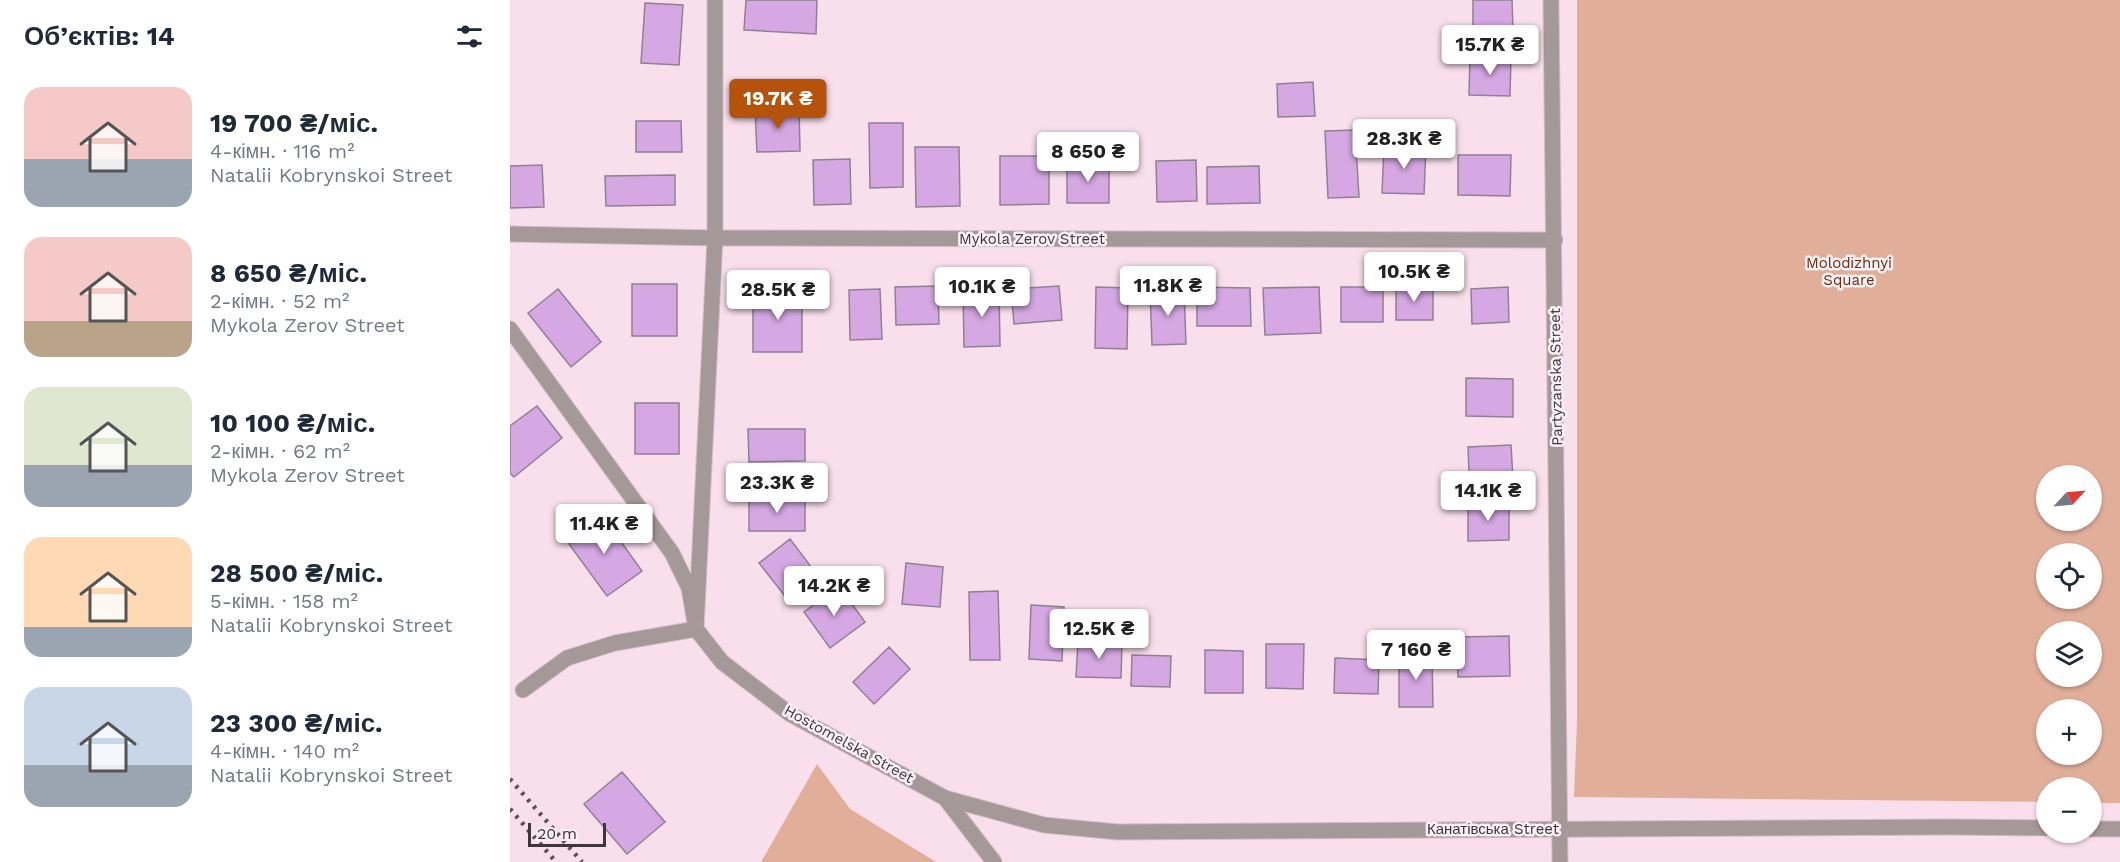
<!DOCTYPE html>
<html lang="uk">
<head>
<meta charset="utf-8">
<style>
	:root { --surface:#fff; --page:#f6f6f7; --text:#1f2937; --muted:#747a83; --accent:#b45309 }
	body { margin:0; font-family:"Work Sans",sans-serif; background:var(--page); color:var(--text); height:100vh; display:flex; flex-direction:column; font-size:22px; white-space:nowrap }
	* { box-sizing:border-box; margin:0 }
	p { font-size:20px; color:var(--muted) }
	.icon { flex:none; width:33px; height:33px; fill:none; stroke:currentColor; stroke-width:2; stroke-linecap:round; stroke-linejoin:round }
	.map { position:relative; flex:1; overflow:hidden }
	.side { display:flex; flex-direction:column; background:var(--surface); width:510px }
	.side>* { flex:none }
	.needle { width:39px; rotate:64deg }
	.fabs { position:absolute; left:1526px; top:465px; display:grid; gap:12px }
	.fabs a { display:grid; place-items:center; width:66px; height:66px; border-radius:50%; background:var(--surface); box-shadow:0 2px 4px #0004; font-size:30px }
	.scale { position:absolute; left:18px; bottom:15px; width:78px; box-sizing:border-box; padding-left:6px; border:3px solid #3f353a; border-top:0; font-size:16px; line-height:21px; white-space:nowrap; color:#3f353a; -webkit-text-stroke:4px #fcf1f6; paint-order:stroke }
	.price { position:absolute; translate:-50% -51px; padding:0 14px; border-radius:6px; background:#fff; color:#222; font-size:20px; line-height:39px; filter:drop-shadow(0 2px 3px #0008) }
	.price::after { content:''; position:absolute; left:50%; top:36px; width:18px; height:14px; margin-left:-9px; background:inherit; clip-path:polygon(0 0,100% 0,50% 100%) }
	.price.selected { background:var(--accent); color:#fff }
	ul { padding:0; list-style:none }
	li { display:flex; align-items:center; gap:18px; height:150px; padding:0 24px }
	li span { display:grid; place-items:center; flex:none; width:168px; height:120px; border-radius:18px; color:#555 }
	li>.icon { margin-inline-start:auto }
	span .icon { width:72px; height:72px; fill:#fffc; stroke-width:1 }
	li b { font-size:26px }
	h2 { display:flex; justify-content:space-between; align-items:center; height:72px; padding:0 24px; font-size:26px }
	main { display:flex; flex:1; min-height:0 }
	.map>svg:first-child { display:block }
</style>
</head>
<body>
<main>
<section class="side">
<h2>Об’єктів: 14<svg class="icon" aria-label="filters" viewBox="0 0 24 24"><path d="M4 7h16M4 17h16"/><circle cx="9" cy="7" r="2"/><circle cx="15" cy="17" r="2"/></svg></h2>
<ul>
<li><span style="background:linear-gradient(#f6c9c9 60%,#9aa5b1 0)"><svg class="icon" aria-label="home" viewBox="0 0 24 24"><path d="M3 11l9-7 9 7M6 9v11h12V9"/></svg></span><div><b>19 700 ₴/міс.</b><p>4-кімн. · 116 m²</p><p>Natalii Kobrynskoi Street</p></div></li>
<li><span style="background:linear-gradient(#f6c9c9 70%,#b9a48a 0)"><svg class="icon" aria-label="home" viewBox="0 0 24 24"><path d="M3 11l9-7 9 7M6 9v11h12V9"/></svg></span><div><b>8 650 ₴/міс.</b><p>2-кімн. · 52 m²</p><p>Mykola Zerov Street</p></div></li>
<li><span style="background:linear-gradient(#dfe7d0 65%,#9aa5b1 0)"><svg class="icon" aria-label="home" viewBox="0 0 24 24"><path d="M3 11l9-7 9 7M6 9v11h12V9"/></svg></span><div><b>10 100 ₴/міс.</b><p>2-кімн. · 62 m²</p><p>Mykola Zerov Street</p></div></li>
<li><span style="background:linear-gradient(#ffd9b3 75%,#9aa5b1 0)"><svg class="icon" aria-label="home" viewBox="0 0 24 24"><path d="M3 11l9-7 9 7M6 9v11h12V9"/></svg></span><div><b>28 500 ₴/міс.</b><p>5-кімн. · 158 m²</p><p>Natalii Kobrynskoi Street</p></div></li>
<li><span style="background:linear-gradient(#c9d6e8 65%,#9aa5b1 0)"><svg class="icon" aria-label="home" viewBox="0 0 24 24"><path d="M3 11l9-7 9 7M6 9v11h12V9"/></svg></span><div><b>23 300 ₴/міс.</b><p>4-кімн. · 140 m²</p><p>Natalii Kobrynskoi Street</p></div></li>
</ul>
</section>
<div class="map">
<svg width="1610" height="862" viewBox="0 0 1610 862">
	<rect width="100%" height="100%" fill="#f9dfec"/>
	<!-- green -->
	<path fill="#e0ae99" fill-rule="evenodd" d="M1067,0h543v803h-29v-15h-45v14l-472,-5 3,-76zM1536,476h45v44h-45zM1536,554h45v44h-45zM1536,632h45v44h-45zM1536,710h45v44h-45z
		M307,764l33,45 86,53h-175z"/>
	<!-- building -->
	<path fill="#d5a8e3" stroke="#8f8093" stroke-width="1.5" d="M236,0h71l-1,34 -72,-4z
		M963,0h39l1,30 -40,1z
		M135,3l38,2 -4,60 -38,-2z
		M960,56l41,1 -1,39 -41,-1z
		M803,82l2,34 -37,1 -1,-33z
		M289,108l1,43 -43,1 -2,-43z
		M126,121h45l1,31h-46z
		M359,123h34v64l-33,1z
		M845,130l4,67 -31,1 -3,-67z
		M874,145l42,2 -2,47 -42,-1z
		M405,147h44l1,59 -44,1z
		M948,155h53l-1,41 -52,-1z
		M490,156h49v48l-49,1z
		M340,159l1,45 -37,1 -1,-45z
		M686,160l1,41 -40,1 -1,-41z
		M557,162h42v41h-42z
		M32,165l2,42 -34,1v-42z
		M749,166l1,37 -53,1v-37z
		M165,175v30l-69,1 -1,-30z
		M122,284h45v52h-45z
		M886,285h37v35h-37z
		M428,286l1,38 -43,1 -1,-38z
		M549,286l3,34 -48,4 -3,-35z
		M586,287l32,1 -1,61 -32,-1z
		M687,287l53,1 1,38h-54z
		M809,287l2,46 -56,2 -2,-47z
		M831,287h42v35h-42z
		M998,287l1,35 -37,2 -1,-35z
		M674,288l2,56 -34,1 -2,-56z
		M48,289l43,53 -30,25 -43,-54z
		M370,289l2,50 -32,1 -1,-50z
		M489,289l1,57 -36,1 -1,-57z
		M243,290h49v62h-49z
		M956,378l47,1v38l-47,-1z
		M125,403h44v51h-44z
		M27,406l25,32 -48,39 -4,-4v-47z
		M238,429h57v32l-56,1z
		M1001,445l3,51 -44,1 -2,-50z
		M239,498h56v33h-56z
		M958,504h41v36l-41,1z
		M91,514l41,57 -35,25 -41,-56z
		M280,539l28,37 -30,24 -29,-37z
		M396,563l37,4 -3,40 -38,-3z
		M329,586l26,36 -35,26 -26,-36z
		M488,591l2,69h-30l-1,-68z
		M521,605l33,2 -2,54 -33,-2z
		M999,636l1,40 -52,1 -1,-40z
		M568,641l44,2 -1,35 -45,-1z
		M756,644h38l-1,45 -37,-1z
		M379,647l21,22 -36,35 -21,-22z
		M695,650l38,1v42h-38z
		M889,654h33l1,53h-34z
		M622,655l39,1 -1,31 -39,-1z
		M825,658l44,2 -1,34 -44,-1z
		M112,772l43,50 -38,32 -43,-50z"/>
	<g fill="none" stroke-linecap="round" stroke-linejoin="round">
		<!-- minor casing -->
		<g stroke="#d4bdc8" stroke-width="17">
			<path id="minor" d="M1041,0l9,862
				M0,234l205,4 840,2
				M0,329l162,224 17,35 7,41 26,33 68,52 155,84 49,64
				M13,690l44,-32 48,-15 81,-14 19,-391v-238"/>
		</g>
		<!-- tertiary casing -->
		<g stroke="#d4bdc8" stroke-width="17">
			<path id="tertiary" d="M435,798l99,27 74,7 832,-5 96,1
				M1581,829h29"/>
		</g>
		<!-- minor -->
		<use href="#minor" stroke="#a49898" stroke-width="15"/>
		<!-- tertiary -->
		<use href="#tertiary" stroke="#a49898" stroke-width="15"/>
		<!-- rail -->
		<path stroke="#5b4e55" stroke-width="4.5" stroke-dasharray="3 6" stroke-linecap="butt" d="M0,779l72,83
			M0,809l46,53"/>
	</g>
	<g text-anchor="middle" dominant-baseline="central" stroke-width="5" stroke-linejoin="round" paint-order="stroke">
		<!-- street labels -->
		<g font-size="15" fill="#3f353a" stroke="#fcf1f6">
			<text x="522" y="239">Mykola Zerov Street</text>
			<text transform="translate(1046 377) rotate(-91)">Partyzanska Street</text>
			<text transform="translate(339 744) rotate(29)">Hostomelska Street</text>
			<text x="983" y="829">Канатівська Street</text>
		</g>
		<!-- park labels -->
		<g font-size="15" fill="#6c2d0d" stroke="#fcf1f6">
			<text x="1339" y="263">Molodіzhnyi<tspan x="1339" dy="17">Square</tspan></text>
		</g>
	</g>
</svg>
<div class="fabs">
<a><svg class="needle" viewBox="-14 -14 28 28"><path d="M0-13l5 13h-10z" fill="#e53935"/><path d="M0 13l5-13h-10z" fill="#747a83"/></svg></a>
<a><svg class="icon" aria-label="locate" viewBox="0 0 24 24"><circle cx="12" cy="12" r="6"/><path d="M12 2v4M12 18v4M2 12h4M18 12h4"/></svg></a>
<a><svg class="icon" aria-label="layers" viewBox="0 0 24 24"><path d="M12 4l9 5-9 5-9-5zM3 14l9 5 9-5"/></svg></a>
<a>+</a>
<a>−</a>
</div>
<div class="scale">20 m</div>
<b class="price" style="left:980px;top:76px">15.7K ₴</b>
<b class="price selected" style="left:268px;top:130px">19.7K ₴</b>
<b class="price" style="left:894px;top:170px">28.3K ₴</b>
<b class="price" style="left:578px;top:183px">8 650 ₴</b>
<b class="price" style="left:904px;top:303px">10.5K ₴</b>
<b class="price" style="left:658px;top:317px">11.8K ₴</b>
<b class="price" style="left:472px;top:318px">10.1K ₴</b>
<b class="price" style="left:268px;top:321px">28.5K ₴</b>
<b class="price" style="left:267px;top:514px">23.3K ₴</b>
<b class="price" style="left:978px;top:522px">14.1K ₴</b>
<b class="price" style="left:94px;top:555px">11.4K ₴</b>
<b class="price" style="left:324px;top:617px">14.2K ₴</b>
<b class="price" style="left:589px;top:660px">12.5K ₴</b>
<b class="price" style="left:906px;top:681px">7 160 ₴</b>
</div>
</main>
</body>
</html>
